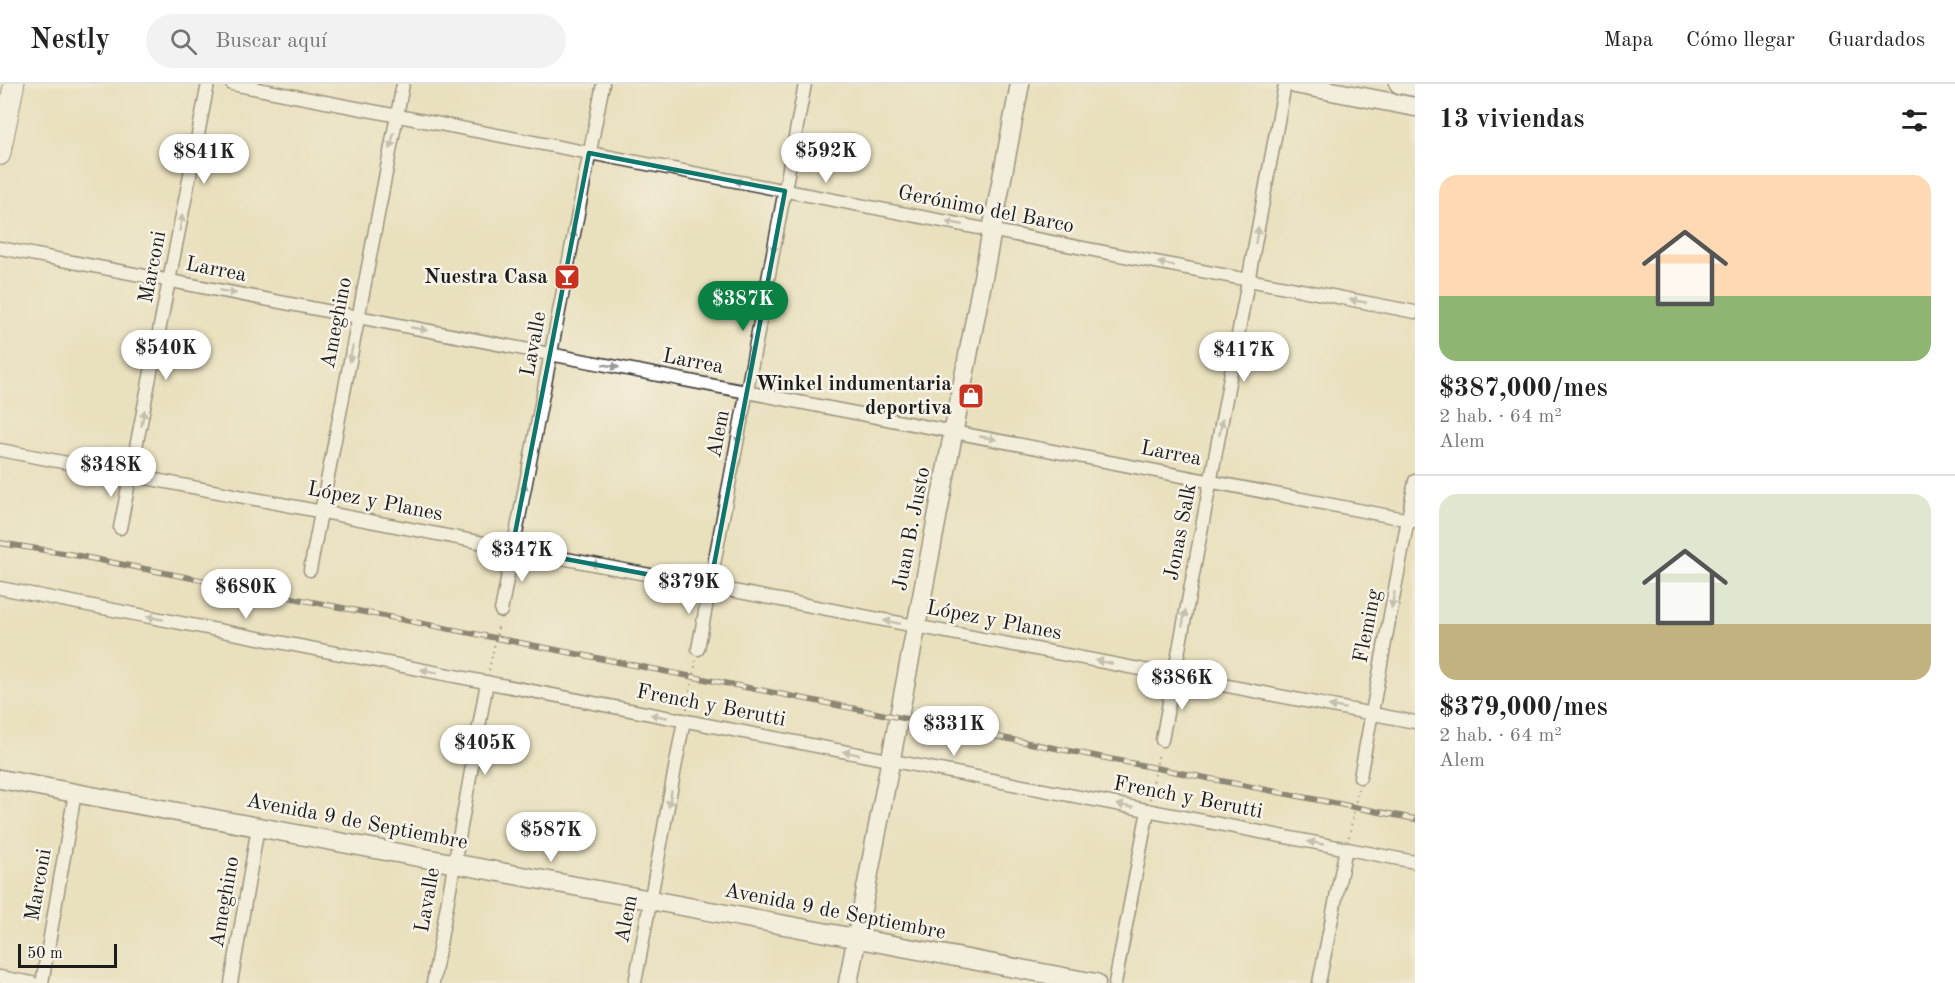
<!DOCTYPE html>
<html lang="es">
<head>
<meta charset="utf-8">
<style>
	:root { --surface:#fff; --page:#f2f2f2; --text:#222; --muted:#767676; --line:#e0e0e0; --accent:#0b8043 }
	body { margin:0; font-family:"Old Standard TT",serif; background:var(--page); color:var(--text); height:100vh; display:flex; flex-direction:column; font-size:22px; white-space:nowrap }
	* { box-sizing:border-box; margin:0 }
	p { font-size:20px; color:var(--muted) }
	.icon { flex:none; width:33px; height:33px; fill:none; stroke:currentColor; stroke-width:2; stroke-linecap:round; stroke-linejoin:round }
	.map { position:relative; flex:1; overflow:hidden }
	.panel { display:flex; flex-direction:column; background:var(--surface); width:540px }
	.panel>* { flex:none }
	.scale { position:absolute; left:18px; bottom:15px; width:99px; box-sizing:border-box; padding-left:6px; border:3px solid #1c1c1c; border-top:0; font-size:16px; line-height:21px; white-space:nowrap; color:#1c1c1c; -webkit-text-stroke:4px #f7f3e8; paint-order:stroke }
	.price { position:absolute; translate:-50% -51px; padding:0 14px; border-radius:21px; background:#fff; color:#222; font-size:20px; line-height:39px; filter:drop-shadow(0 2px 3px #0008) }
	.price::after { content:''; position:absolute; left:50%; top:36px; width:18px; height:14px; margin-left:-9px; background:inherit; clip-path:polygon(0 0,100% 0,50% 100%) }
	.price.selected { background:var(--accent); color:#fff }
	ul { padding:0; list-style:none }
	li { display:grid; align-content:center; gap:12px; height:318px; padding:0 24px }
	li+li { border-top:2px solid var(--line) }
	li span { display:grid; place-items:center; height:186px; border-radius:18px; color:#555 }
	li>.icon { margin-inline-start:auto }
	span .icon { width:108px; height:108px; fill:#fffc; stroke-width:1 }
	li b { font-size:26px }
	h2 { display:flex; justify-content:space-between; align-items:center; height:72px; padding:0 24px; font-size:26px }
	header { display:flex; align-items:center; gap:36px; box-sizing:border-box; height:84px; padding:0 30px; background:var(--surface); border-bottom:2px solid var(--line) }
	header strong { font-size:28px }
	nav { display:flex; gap:33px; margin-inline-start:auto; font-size:21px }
	.search { width:420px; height:54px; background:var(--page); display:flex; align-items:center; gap:15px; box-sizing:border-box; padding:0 21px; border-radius:33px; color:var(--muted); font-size:22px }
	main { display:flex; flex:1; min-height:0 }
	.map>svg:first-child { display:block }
</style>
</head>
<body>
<header>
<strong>Nestly</strong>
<div class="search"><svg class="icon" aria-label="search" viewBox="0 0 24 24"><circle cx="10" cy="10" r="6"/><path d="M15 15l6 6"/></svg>Buscar aquí</div>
<nav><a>Mapa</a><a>Cómo llegar</a><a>Guardados</a></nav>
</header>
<main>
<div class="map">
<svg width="1415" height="899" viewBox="0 0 1415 899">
	<rect width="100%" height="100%" fill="#f7f3e8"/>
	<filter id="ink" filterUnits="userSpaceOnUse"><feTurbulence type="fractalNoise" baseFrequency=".0167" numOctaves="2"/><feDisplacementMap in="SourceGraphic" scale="12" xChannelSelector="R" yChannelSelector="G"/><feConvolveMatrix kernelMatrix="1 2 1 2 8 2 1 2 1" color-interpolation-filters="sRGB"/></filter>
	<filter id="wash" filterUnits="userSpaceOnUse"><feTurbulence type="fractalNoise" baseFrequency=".008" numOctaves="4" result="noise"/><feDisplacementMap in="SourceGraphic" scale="24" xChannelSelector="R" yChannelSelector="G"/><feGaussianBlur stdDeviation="1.35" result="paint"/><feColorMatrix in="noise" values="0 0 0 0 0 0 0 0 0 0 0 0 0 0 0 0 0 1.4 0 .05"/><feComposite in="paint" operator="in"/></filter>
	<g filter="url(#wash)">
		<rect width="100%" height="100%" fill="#e9e0bd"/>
	</g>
	<g filter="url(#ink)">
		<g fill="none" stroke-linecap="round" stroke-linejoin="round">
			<!-- street casing -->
			<g stroke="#3b3934" stroke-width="15">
				<path id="street" d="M232,0l1183,228
					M0,164l1415,273
					M0,366l1415,272
					M120,444l88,-444
					M310,486l93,-486
					M0,504l1415,274
					M501,527l102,-527
					M698,565l107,-565
					M1162,656l123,-656
					M1360,693l55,-296
					M0,893l32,6
					M42,899l33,-190
					M231,899l27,-156
					M433,899l54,-301
					M635,899l49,-263
					M1115,899l33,-173
					M1319,899l27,-135"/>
			</g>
			<!-- secondary casing -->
			<g stroke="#3b3934" stroke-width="21">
				<path id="secondary" d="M1295,0l120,23
					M1399,0l16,3
					M0,695l1096,204
					M848,899l172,-899"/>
			</g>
			<!-- primary casing -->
			<g stroke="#3b3934" stroke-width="22">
				<path id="primary" d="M0,71l14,-71"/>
			</g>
			<!-- path -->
			<path stroke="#3b3934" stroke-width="2" stroke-dasharray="1.5 4.5" stroke-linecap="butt" d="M489,586l10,-47
				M687,625l9,-48
				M1150,715l9,-47
				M1349,753l9,-48"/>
			<!-- street -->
			<use href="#street" stroke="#fff" stroke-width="12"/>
			<!-- secondary -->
			<use href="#secondary" stroke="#fff" stroke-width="18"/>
			<!-- primary -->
			<use href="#primary" stroke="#fff" stroke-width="20"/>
			<!-- rail casing -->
			<g stroke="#1c1c1c" stroke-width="6">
				<path id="rail" d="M0,459l69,11 1346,265"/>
			</g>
			<!-- rail -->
			<use href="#rail" stroke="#f7f3e8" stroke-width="4" stroke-dasharray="11" stroke-linecap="butt"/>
		</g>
		<!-- one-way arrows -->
		<defs><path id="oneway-solid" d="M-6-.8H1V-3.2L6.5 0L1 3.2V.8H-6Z" transform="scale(1.5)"/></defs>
		<g fill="#999">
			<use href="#oneway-solid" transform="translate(392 57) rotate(101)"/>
			<use href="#oneway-solid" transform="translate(742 98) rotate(-169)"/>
			<use href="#oneway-solid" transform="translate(181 139) rotate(-79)"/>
			<use href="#oneway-solid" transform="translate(954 139) rotate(-169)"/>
			<use href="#oneway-solid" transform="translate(1257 151) rotate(-79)"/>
			<use href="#oneway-solid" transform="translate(573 154) rotate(-79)"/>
			<use href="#oneway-solid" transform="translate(775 161) rotate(101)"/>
			<use href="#oneway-solid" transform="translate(1166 180) rotate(-169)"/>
			<use href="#oneway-solid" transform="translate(228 208) rotate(11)"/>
			<use href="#oneway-solid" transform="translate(1358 217) rotate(-169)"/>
			<use href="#oneway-solid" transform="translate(419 245) rotate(11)"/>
			<use href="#oneway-solid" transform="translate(351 270) rotate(101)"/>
			<use href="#oneway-solid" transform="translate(611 282) rotate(11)"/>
			<use href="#oneway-solid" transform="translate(143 334) rotate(-79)"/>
			<use href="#oneway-solid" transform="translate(1221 343) rotate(-79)"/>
			<use href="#oneway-solid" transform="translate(739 352) rotate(101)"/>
			<use href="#oneway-solid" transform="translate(988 354) rotate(11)"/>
			<use href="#oneway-solid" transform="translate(524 407) rotate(-79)"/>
			<use href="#oneway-solid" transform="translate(598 481) rotate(-169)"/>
			<use href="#oneway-solid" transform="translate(1393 516) rotate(101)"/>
			<use href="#oneway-solid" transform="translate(155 534) rotate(-169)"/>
			<use href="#oneway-solid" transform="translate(1184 534) rotate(-79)"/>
			<use href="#oneway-solid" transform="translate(892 538) rotate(-169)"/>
			<use href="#oneway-solid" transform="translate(1104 578) rotate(-169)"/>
			<use href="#oneway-solid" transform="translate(429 587) rotate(-169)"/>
			<use href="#oneway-solid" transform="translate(1337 623) rotate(-169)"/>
			<use href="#oneway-solid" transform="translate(659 632) rotate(-169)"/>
			<use href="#oneway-solid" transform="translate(851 669) rotate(-169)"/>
			<use href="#oneway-solid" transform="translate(670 715) rotate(101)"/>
			<use href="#oneway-solid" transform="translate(1125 722) rotate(-169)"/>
			<use href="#oneway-solid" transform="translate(1316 759) rotate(-169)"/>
		</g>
	</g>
	<!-- marked area -->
	<path d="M0 0H1415V899H0ZM589,69l196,38 -75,395 -198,-37z" fill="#e9e0bd" fill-opacity=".55" fill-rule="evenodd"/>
	<path fill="none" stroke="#0f766e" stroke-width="4.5" stroke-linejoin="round" d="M589,69l196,38 -75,395 -198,-37z"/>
	<!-- icons -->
	<defs>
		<g id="bar-square" transform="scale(1.35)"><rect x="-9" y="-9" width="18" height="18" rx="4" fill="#c8321e" stroke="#f7f3e8"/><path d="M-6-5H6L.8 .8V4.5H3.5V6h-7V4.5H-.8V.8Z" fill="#fff"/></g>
		<g id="shop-square" transform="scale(1.35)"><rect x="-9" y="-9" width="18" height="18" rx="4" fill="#c8321e" stroke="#f7f3e8"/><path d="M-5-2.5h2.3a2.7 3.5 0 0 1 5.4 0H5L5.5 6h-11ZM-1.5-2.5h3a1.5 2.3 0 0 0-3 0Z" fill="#fff"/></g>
	</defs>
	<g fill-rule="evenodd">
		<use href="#bar-square" x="567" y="193"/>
		<use href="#shop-square" x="971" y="312"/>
	</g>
	<g text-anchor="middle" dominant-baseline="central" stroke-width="5" stroke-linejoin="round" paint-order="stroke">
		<!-- street labels -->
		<g font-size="21" fill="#1c1c1c" stroke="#f7f3e8">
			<text transform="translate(986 126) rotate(11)">Gerónimo del Barco</text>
			<text transform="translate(153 183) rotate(-79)">Marconi</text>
			<text transform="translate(216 186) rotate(11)">Larrea</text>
			<text transform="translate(337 239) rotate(-79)">Ameghino</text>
			<text transform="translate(534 260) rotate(-79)">Lavalle</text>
			<text transform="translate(693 278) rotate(11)">Larrea</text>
			<text transform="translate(719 350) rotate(-79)">Alem</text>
			<text transform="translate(1171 370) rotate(11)">Larrea</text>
			<text transform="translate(375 418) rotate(11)">López y Planes</text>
			<text transform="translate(912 445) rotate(-79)">Juan B. Justo</text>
			<text transform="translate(1181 448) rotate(-79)">Jonas Salk</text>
			<text transform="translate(994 537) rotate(11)">López y Planes</text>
			<text transform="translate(1368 542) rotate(-79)">Fleming</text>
			<text transform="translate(711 622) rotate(11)">French y Berutti</text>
			<text transform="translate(1188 714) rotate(11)">French y Berutti</text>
			<text transform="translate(357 738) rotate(11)">Avenida 9 de Septiembre</text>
			<text transform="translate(39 801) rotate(-80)">Marconi</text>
			<text transform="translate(428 816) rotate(-80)">Lavalle</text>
			<text transform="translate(225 818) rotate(-80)">Ameghino</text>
			<text transform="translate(835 828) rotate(11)">Avenida 9 de Septiembre</text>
			<text transform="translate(627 835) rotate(-79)">Alem</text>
		</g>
		<!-- poi labels -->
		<g font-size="21" font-weight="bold" fill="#1c1c1c" stroke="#f7f3e8" text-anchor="end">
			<text x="548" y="193">Nuestra Casa</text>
			<text x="952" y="300">Winkel indumentaria<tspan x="952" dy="24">deportiva</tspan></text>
		</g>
	</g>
</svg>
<div class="scale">50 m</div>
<b class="price" style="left:826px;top:100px">$592K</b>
<b class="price" style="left:204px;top:101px">$841K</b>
<b class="price selected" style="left:743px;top:248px">$387K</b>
<b class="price" style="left:166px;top:297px">$540K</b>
<b class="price" style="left:1244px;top:299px">$417K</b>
<b class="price" style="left:111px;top:414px">$348K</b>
<b class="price" style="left:522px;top:499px">$347K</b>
<b class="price" style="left:689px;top:531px">$379K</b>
<b class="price" style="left:246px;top:536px">$680K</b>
<b class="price" style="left:1182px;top:627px">$386K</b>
<b class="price" style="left:954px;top:673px">$331K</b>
<b class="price" style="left:485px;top:692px">$405K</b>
<b class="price" style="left:551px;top:779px">$587K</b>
</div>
<section class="panel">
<h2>13 viviendas<svg class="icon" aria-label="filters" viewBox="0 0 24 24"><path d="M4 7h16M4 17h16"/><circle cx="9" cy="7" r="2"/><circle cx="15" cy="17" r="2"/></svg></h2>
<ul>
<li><span style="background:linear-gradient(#ffd9b3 65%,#8fb573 0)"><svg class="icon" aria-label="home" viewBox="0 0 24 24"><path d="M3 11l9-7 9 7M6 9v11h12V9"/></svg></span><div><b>$387,000/mes</b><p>2 hab. · 64 m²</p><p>Alem</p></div></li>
<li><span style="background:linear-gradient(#dfe7d0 70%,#c2b280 0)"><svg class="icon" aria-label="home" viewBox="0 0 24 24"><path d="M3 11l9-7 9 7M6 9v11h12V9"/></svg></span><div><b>$379,000/mes</b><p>2 hab. · 64 m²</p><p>Alem</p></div></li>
</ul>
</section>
</main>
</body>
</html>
